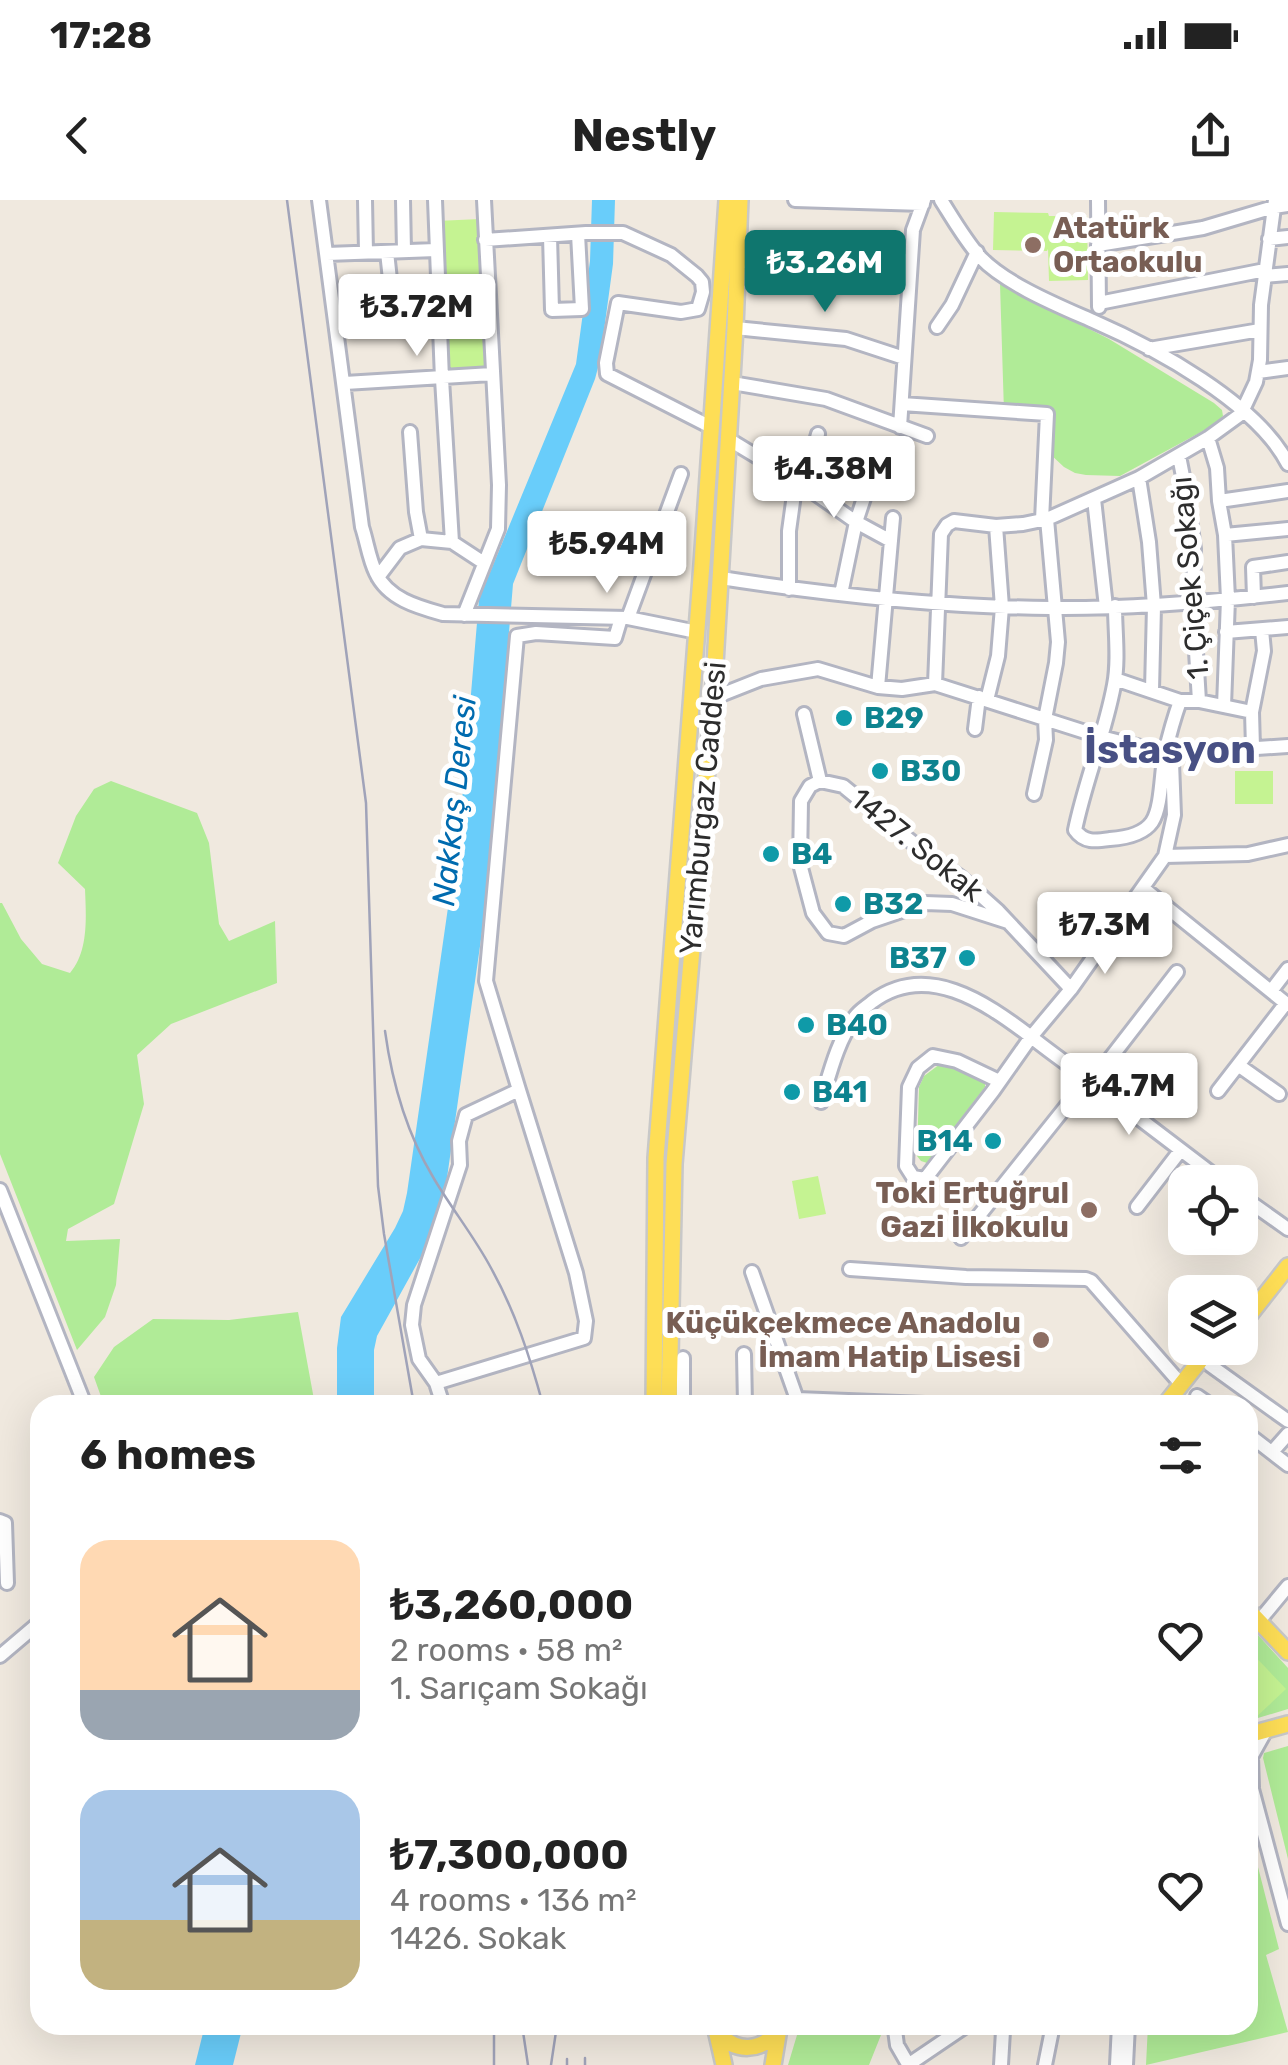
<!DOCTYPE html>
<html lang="en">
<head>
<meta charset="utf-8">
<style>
	:root { --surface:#fff; --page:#f6f6f6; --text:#222; --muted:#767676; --accent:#0f766e }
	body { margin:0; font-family:Rubik,sans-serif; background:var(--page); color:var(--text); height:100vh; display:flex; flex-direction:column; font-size:38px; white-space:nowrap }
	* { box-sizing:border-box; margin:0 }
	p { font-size:32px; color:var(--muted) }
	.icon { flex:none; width:55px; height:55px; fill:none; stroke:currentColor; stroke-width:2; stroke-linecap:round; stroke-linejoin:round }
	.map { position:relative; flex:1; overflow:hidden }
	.sheet { position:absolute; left:30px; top:1195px; width:1228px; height:640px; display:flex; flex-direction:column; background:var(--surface); border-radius:30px; box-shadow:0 10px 40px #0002 }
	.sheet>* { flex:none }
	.controls { position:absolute; left:1168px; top:965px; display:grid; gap:20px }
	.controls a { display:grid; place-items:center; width:90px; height:90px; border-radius:20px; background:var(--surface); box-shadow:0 10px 40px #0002; font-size:50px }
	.price { position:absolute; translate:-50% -85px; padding:0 22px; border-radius:10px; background:#fff; color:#222; font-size:32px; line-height:65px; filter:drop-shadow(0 2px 5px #0008) }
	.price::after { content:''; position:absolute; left:50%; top:60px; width:30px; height:22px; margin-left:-15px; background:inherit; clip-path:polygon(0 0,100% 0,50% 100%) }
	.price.selected { background:var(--accent); color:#fff }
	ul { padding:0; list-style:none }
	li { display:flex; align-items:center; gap:30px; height:250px; padding:0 50px }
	li span { display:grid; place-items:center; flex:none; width:280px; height:200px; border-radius:30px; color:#555 }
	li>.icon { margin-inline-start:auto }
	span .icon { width:120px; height:120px; fill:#fffc; stroke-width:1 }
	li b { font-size:42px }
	h2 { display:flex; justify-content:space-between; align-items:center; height:120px; padding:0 50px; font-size:42px }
	.status { display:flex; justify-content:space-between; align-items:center; height:70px; padding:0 50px; background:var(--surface); direction:ltr }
	.status svg { height:28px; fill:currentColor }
	header { display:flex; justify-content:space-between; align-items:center; height:130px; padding:0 50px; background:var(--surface); font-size:45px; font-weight:700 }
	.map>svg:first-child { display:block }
</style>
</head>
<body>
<div class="status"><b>17:28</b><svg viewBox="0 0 49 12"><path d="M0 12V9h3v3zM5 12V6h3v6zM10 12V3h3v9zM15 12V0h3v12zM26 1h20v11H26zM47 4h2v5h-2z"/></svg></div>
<header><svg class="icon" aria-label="back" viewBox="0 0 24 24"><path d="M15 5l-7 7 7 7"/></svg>Nestly<svg class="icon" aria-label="share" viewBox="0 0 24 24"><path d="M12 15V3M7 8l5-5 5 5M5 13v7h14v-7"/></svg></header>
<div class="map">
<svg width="1288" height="1865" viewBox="0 0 1288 1865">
	<rect width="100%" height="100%" fill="#f0e9df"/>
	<!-- green -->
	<path fill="#b0eb97" d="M1000,84l109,55 105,64 8,7 1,6 -9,9 -94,51 -34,-1 -11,-2 -11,-6 -15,-14 -1,-33 -44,-8z
		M111,581l86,32 12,30 10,81 10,17 46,-20 2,62 -106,41 -34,31 7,49 -30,100 -46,25 -2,12 54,-2 -4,46 -11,32 -28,33 -77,-196v-251h2l19,36 21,25 28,9c19,-22 16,-57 15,-84l-27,-26 18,-47 18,-27z
		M940,864l11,2 34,15v6l-58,76 -6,-2 -4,-5 2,-69 5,-11z
		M298,1112l17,93h-211l-10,-28 20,-30 39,-28 76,1z
		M1248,1424l40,44v41l-40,12z
		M1288,1546v113l-25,-101 1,-5z
		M1248,1628l31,121 -13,6 22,77 -142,33 2,-40h100z
		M800,1825h85l-16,40h-81z"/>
	<!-- pitch -->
	<path fill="#c5f392" d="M994,12l54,1 1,3h38l1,64 -39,1 -1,-32 -1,2 -54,-1z
		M480,19l7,155 -46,-1 -5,-152z
		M1235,571h38v33h-38z
		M818,976l8,38 -27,5 -7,-38z
		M1248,1449l38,40 -33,31 -5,-6z"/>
	<!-- water -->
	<path fill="#69cdfa" d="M592,0h23l-2,64 -13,96 -5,19 -82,205 -26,313 -43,302 -16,45 -51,92 -3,14v55h-37v-57l4,-31 54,-89 8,-17 4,-18 53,-369 19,-225 97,-235 14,-103z
		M205,1825h38l-10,40h-38z"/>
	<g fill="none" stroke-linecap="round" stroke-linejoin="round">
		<!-- minor casing -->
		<g stroke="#b3b5c2" stroke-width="18">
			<path id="minor" d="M319,0l43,327c5,15 7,32 14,46 12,26 42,34 67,41l185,4 69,14
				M365,0l1,52
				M403,0l1,51
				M435,0l7,179 10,163
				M795,0l128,4
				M941,0c12,19 24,40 39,57 25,27 79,49 113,64 62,27 164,82 195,143
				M1098,0l1,107
				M550,36l2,74 30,-1 -4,-75
				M1269,39l19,-2
				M485,40l101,-7h37l48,22 26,21 5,6 1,10 -5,17 -17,3 -63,-9 -12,60 1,11 104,53
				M1098,45l105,-17 71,-21 14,-2
				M327,54l109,-4
				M738,62l173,-2
				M1265,76l23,-2
				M1099,103l166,-33
				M937,127l15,-22 25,-53
				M337,128l43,-4 12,-6 1,-11 -6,-55
				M735,128l111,11 58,19
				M1149,149l111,-19
				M1258,172l30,-4
				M345,183l147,-9
				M732,183l94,16 101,37
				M902,204l145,10 -5,106
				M900,227l13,-197 11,-30
				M410,232l6,80 5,27
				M1208,238l9,30 2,33 6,34 3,64 -4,107
				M728,239l68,41 60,42 35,19
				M1179,256l8,41 7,52 -1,53 6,99
				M1139,278l10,64 5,64 -2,84
				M1094,299l12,108
				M1219,301l69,-10
				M1225,335l63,-6
				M378,377l22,-29 21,-9 31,3 32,21
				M721,378c109,17 219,29 329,30 79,1 159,-6 238,-15
				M789,389v-58l7,-51 14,-17 8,-29
				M841,394l15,-72 20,-60
				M1254,397l-1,-30 35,-5
				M1115,406c0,26 4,54 -1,79 -9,49 -29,96 -39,145 9,13 21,11 35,9 14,-1 33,-4 42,-17 10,-15 9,-50 13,-69 4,-17 9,-35 15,-52h19l53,11
				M464,415l34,-86 1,-44 -15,-285
				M628,418l53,-144
				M1226,432l62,-5
				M1115,479l65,22
				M935,484l6,-150 6,-9 7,-4 42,5 27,-2 24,-5 92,-41 69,-40 33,-24 15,-32 4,-22 1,-55 14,-105
				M878,487l15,-169
				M713,498l48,-19 57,-10 60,18 24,2 33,-5 166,53 67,17 120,-8
				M987,500l11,-44 4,-49 -6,-81
				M804,514l16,67
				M975,529l4,-32
				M1253,548l-1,-36 12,-61 -2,-21
				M1034,594l12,-54 -1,-21 11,-56 2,-21 -11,-123
				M1165,656l83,-2 40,-9
				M1143,688l145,117
				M1008,722l-56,-18 -27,-1 -53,18 -28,15 -16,-3 -15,-20 -13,-49 1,-63 9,-15 10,-5 23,5 75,61 42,30 38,34 73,78
				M1271,791l17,-22
				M1238,865l41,29
				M999,881l-42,-20 -24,-5 -15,12 -9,19 -3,79 7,11 12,2 68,-88 38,-54 40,-48 94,-133 9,-41 -2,-53
				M1092,882l85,-110
				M1218,891l68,-88
				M821,902c9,-29 16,-60 34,-85 4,-6 11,-10 17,-15 54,-41 113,0 158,34 20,16 41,31 62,46l3,8h7l121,92
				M0,990l85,215
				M1240,995l48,34
				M1137,1007l43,-56
				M961,1038l127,-159
				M850,1069l116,8 120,2 5,2 90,103
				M752,1072l47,133
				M744,1154l1,51
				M683,1158v47
				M1210,1165l78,56
				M436,1183l148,-45 2,-17 -10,-48 -57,-183
				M1197,1196l13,9
				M797,1199l154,6
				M443,1205l-7,-22 -17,-24 -7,-34 2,-20 46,-140 -1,-24 7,-26 53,-25 -33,-109 31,-345 19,-3 79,5 6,-20
				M1248,1234l40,31
				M1272,1252l16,-18
				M0,1321l5,2 2,60
				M1259,1421l29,-35
				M0,1456l40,-34
				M1248,1578l4,11 36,135
				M1252,1587l-1,-30 15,-27
				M899,1825l-4,5 2,15 11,19
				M995,1825l8,6 -2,34
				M908,1865l59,-40
				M1045,1865l8,-40
				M1117,1865l2,-40
				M1126,1865l2,-40"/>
		</g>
		<!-- major casing -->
		<g stroke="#c8c8c8" stroke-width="20">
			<path id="major" d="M1240,1127l48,-61
				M654,1205l2,-247 46,-594 25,-364
				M669,1205l5,-241 39,-466 22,-370 5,-128
				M1165,1205l45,-57
				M1248,1410l40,42
				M1248,1535l40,-11
				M716,1830c18,24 47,23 63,-2
				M716,1830l8,35
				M773,1865l6,-36"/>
		</g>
		<!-- minor -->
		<use href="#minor" stroke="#fff" stroke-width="12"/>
		<!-- major -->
		<use href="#major" stroke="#fede56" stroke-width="15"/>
		<!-- rail -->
		<path stroke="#a0a3b9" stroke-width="2.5" d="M287,0l79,603 12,383 6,48 30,171
			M385,831c7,51 21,101 48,146 18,31 41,59 58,91 24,43 39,89 52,137
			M522,1825l6,40
			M494,1865v-40
			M551,1865l6,-40
			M567,1865v-6
			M585,1865v-7"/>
	</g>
	<!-- markers -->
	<g fill="#8d6e63" stroke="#fff" stroke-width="4">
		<circle cx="1033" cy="45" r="10"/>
		<circle cx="1089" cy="1010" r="10"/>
		<circle cx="1041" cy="1140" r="10"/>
	</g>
	<g fill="#0f9aa8" stroke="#fff" stroke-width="4">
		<circle cx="844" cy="518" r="10"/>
		<circle cx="880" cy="571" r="10"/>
		<circle cx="771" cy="654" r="10"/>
		<circle cx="843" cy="704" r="10"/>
		<circle cx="967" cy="758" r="10"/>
		<circle cx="806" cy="825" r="10"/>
		<circle cx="792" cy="892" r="10"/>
		<circle cx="993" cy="941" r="10"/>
	</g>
	<g text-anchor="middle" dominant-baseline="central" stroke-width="10" stroke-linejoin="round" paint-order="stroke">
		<!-- education labels -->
		<g font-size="30" font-weight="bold" fill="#785e54" stroke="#fff" text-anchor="end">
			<text x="1053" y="28" text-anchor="start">Atatürk<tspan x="1053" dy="34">Ortaokulu</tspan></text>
			<text x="1069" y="993">Toki Ertuğrul<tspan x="1069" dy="34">Gazi İlkokulu</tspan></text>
			<text x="1021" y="1123">Küçükçekmece Anadolu<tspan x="1021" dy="34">İmam Hatip Lisesi</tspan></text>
		</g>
		<!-- street labels -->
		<g font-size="30" fill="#2d2d2d" stroke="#fff">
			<text transform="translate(1190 378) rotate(-95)">1. Çiçek Sokağı</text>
			<text transform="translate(703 608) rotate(-85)">Yarımburgaz Caddesi</text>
			<text transform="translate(917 645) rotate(39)">1427. Sokak</text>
		</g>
		<!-- culture labels -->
		<g font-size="30" font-weight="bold" fill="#0d838f" stroke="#fff" text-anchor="start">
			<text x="864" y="518">B29</text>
			<text x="900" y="571">B30</text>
			<text x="791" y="654">B4</text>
			<text x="863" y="704">B32</text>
			<text x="947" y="758" text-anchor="end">B37</text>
			<text x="826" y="825">B40</text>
			<text x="812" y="892">B41</text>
			<text x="973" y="941" text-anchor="end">B14</text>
		</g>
		<!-- water labels -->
		<g font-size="32" font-style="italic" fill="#006baf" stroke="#fff">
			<text transform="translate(454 601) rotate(-84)">Nakkaş Deresi</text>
		</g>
		<!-- district labels -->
		<g font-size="40" font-weight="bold" fill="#485084" stroke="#fff">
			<text x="1170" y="549">İstasyon</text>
		</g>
	</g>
</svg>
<div class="controls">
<a><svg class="icon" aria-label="locate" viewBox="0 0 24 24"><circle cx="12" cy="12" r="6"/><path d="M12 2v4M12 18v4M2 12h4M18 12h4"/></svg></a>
<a><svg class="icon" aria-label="layers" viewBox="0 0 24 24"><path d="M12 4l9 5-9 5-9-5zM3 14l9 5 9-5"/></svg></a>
</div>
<b class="price selected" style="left:825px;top:115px">₺3.26M</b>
<b class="price" style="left:417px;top:159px">₺3.72M</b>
<b class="price" style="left:834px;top:321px">₺4.38M</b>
<b class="price" style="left:607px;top:396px">₺5.94M</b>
<b class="price" style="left:1105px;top:777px">₺7.3M</b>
<b class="price" style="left:1129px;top:938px">₺4.7M</b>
<section class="sheet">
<h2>6 homes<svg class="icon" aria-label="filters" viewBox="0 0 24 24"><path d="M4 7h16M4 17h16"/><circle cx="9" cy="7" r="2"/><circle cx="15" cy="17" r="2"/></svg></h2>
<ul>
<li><span style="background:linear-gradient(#ffd9b3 75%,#9aa5b1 0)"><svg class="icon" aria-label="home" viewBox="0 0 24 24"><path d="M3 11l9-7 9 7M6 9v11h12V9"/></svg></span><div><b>₺3,260,000</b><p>2 rooms · 58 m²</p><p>1. Sarıçam Sokağı</p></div><svg class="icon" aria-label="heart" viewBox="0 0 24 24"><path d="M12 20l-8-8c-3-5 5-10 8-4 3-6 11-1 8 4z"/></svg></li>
<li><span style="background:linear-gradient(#a9c7e8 65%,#c2b280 0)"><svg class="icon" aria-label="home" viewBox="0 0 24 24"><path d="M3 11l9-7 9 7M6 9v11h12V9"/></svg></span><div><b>₺7,300,000</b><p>4 rooms · 136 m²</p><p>1426. Sokak</p></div><svg class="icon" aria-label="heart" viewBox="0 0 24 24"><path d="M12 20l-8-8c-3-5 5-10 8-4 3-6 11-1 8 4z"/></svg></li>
</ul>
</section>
</div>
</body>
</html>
